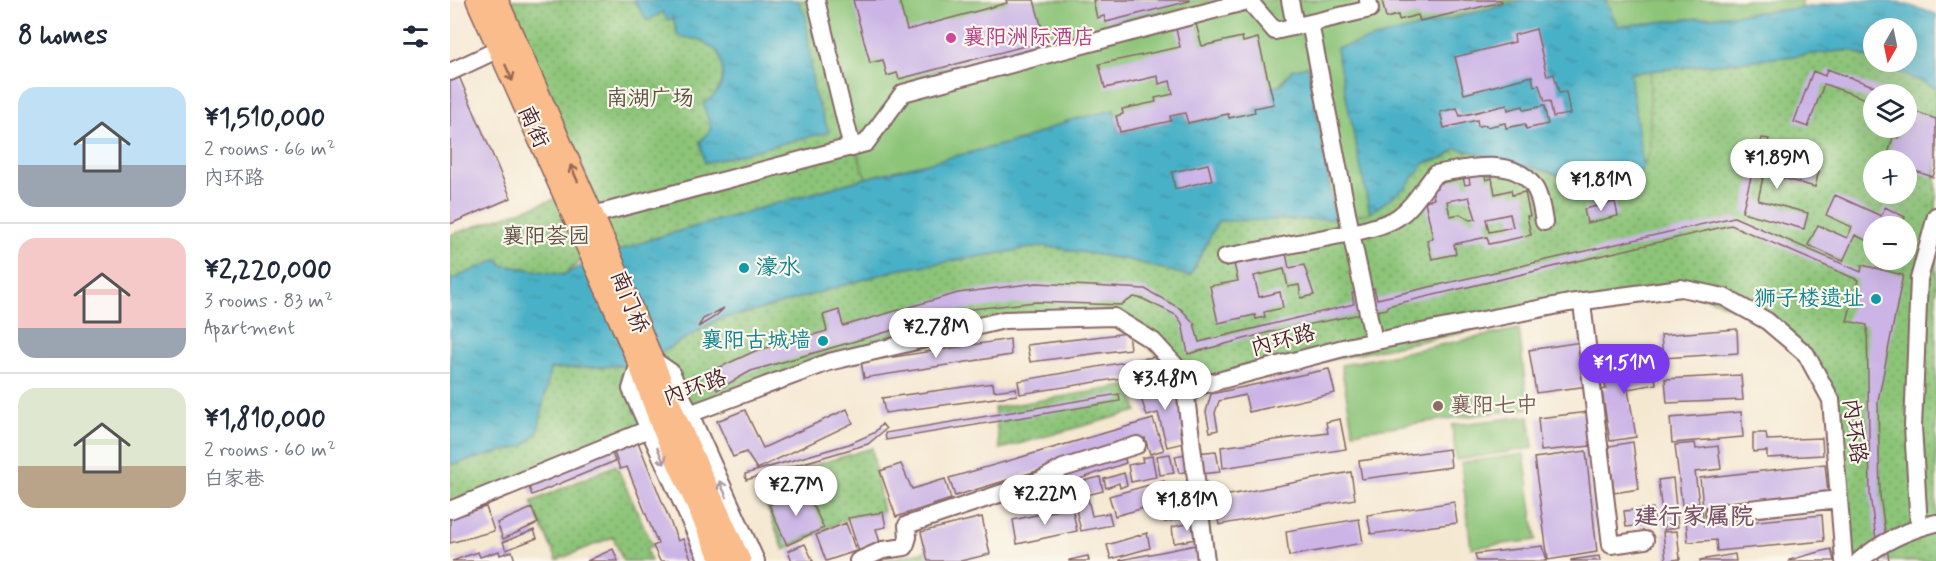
<!DOCTYPE html>
<html lang="en">
<head>
<meta charset="utf-8">
<style>
	:root { --surface:#fff; --page:#f2f2f3; --text:#1f2937; --muted:#747a83; --line:#e0e1e3; --accent:#7c3aed }
	body { margin:0; font-family:Mynerve,"LXGW WenKai TC",sans-serif; background:var(--page); color:var(--text); height:100vh; display:flex; flex-direction:column; font-size:22px; white-space:nowrap }
	* { box-sizing:border-box; margin:0 }
	p { font-size:20px; color:var(--muted) }
	.icon { flex:none; width:33px; height:33px; fill:none; stroke:currentColor; stroke-width:2; stroke-linecap:round; stroke-linejoin:round }
	.map { position:relative; flex:1; overflow:hidden }
	.sheet { display:flex; flex-direction:column; background:var(--surface); width:450px }
	.sheet>* { flex:none }
	.needle { width:39px; rotate:189deg }
	.buttons { position:absolute; left:1413px; top:18px; display:grid; gap:12px }
	.buttons a { display:grid; place-items:center; width:54px; height:54px; border-radius:50%; background:var(--surface); box-shadow:0 6px 24px #0002; font-size:30px }
	.price { position:absolute; translate:-50% -51px; padding:0 14px; border-radius:21px; background:#fff; color:#222; font-size:20px; line-height:39px; filter:drop-shadow(0 2px 3px #0008) }
	.price::after { content:''; position:absolute; left:50%; top:36px; width:18px; height:14px; margin-left:-9px; background:inherit; clip-path:polygon(0 0,100% 0,50% 100%) }
	.price.current { background:var(--accent); color:#fff }
	ul { padding:0; list-style:none }
	li { display:flex; align-items:center; gap:18px; height:150px; padding:0 18px }
	li+li { border-top:2px solid var(--line) }
	li span { display:grid; place-items:center; flex:none; width:168px; height:120px; border-radius:18px; color:#555 }
	li>.icon { margin-inline-start:auto }
	span .icon { width:72px; height:72px; fill:#fffc; stroke-width:1 }
	li b { font-size:26px }
	h2 { display:flex; justify-content:space-between; align-items:center; height:72px; padding:0 18px; font-size:26px }
	main { display:flex; flex:1; min-height:0 }
	.map>svg:first-child { display:block }
</style>
</head>
<body>
<main>
<section class="sheet">
<h2>8 homes<svg class="icon" aria-label="filters" viewBox="0 0 24 24"><path d="M4 7h16M4 17h16"/><circle cx="9" cy="7" r="2"/><circle cx="15" cy="17" r="2"/></svg></h2>
<ul>
<li><span style="background:linear-gradient(#bfe0f5 65%,#9aa5b1 0)"><svg class="icon" aria-label="home" viewBox="0 0 24 24"><path d="M3 11l9-7 9 7M6 9v11h12V9"/></svg></span><div><b>¥1,510,000</b><p>2 rooms · 66 m²</p><p>内环路</p></div></li>
<li><span style="background:linear-gradient(#f6c9c9 75%,#9aa5b1 0)"><svg class="icon" aria-label="home" viewBox="0 0 24 24"><path d="M3 11l9-7 9 7M6 9v11h12V9"/></svg></span><div><b>¥2,220,000</b><p>3 rooms · 83 m²</p><p>Apartment</p></div></li>
<li><span style="background:linear-gradient(#dfe7d0 65%,#b9a48a 0)"><svg class="icon" aria-label="home" viewBox="0 0 24 24"><path d="M3 11l9-7 9 7M6 9v11h12V9"/></svg></span><div><b>¥1,810,000</b><p>2 rooms · 60 m²</p><p>白家巷</p></div></li>
</ul>
</section>
<div class="map">
<svg width="1486" height="561" viewBox="0 0 1486 561">
	<defs>
		<pattern id="park-dots" width="8" height="8" patternUnits="userSpaceOnUse" patternTransform="scale(1.5)"><rect width="8" height="8" fill="#8cc478"/><path d="M2 2h.1M6 6h.1" fill="none" stroke="#749f63" stroke-width="1.8" stroke-linecap="round"/></pattern>
		<pattern id="water-ripples" width="26" height="14" patternUnits="userSpaceOnUse" patternTransform="scale(1.5)"><rect width="26" height="14" fill="#49b1c7"/><path d="M2 4q2-2 4 0t4 0M15 11q2-2 4 0t4 0" fill="none" stroke="#3f8fa2"/></pattern>
	</defs>
	<rect width="100%" height="100%" fill="#fbf7ec"/>
	<filter id="ink" filterUnits="userSpaceOnUse"><feTurbulence type="fractalNoise" baseFrequency=".0167" numOctaves="2"/><feDisplacementMap in="SourceGraphic" scale="12" xChannelSelector="R" yChannelSelector="G"/><feConvolveMatrix kernelMatrix="1 2 1 2 8 2 1 2 1" color-interpolation-filters="sRGB"/></filter>
	<filter id="wash" filterUnits="userSpaceOnUse"><feTurbulence type="fractalNoise" baseFrequency=".008" numOctaves="4" result="noise"/><feDisplacementMap in="SourceGraphic" scale="24" xChannelSelector="R" yChannelSelector="G"/><feGaussianBlur stdDeviation="1.35" result="paint"/><feColorMatrix in="noise" values="0 0 0 0 0 0 0 0 0 0 0 0 0 0 0 0 0 1.4 0 .05"/><feComposite in="paint" operator="in"/></filter>
	<g filter="url(#wash)">
		<rect width="100%" height="100%" fill="#f5e8d1"/>
		<!-- green -->
		<path fill="#8cc478" stroke="#6b7252" stroke-width="1.5" fill-rule="evenodd" d="M369,0h705l-187,48 33,165 273,-45 -13,-95 221,-23 85,38v199l-34,-3 -525,15 -43,-81 -26,-152 -16,4 -37,42 -26,6 -1,-4 -40,9 -3,-10 -14,8 -51,11 -6,-22 -47,11 -41,18 -160,39 -8,-23zM1424,94h32v34h-32zM1424,160h32v34h-32zM1424,226h32v34h-32z
			M1155,0h197v8l-184,18z
			M1069,329l9,79 -175,24 -12,-67z
			M1079,416l4,32 -77,12 -4,-35z
			M1074,454l12,86 -65,8 -10,-85z"/>
		<!-- park -->
		<path fill="url(#park-dots)" stroke="#6b7252" stroke-width="1.5" fill-rule="evenodd" d="M47,0h322l39,155 8,23 -211,60 -44,17z
			M1401,50l85,38v473h-92l-13,-161 -25,-46 -39,-33 -86,-33 -486,99 -81,-70 -110,3 -175,42 -379,148v-45l73,-19 22,-51 5,-26 90,-4 79,-46 33,-7 144,-42 148,-24 85,14 61,16 28,-55 117,-2 35,-6 36,-26 19,-24 21,-6 10,-9 97,25 34,16 8,-9 27,5 15,-6 13,-27v-81zM1424,94h32v34h-32zM1424,160h32v34h-32zM1424,226h32v34h-32z
			M114,196l26,58 -27,21 -61,-10 -52,15v-45z
			M680,385l7,26 -137,38 -6,-41z
			M422,448l11,64 -35,6 -64,32 -27,-68z
			M166,465l37,81 -7,3 5,12h-28l-10,-24 -56,23 -26,-58z
			M485,549l2,12 -52,-1z"/>
		<!-- water -->
		<path fill="url(#water-ripples)" stroke="#4a6879" stroke-width="1.5" d="M184,0h163l9,16 8,77 15,39 -124,31 -5,-21 11,-13 -8,-26c21,-10 23,-29 16,-50l-18,-13 -23,-4 -5,-18 -6,2 -4,-8 -16,9z
			M1074,0h81l13,26 184,-18 55,-8 41,2 38,12v74l-60,-26h30v-34h-32l-1,32 -22,-10 -221,23 13,95 -6,11 -15,6 -27,-5 -7,10 -35,-17 -97,-25 -10,9 -21,6 -19,24 -36,26 -34,-165z
			M858,66l27,153 -117,2 -28,55 -61,-16 -85,-14 -148,24 -144,42 -33,7 -79,46 -90,4 -12,63 -14,14 -74,19v-185l49,-21 3,6 61,10 30,-15 62,-22 211,-60 159,-39 42,-18 47,-11 6,22 50,-11v-5l15,-3 3,10 40,-9 2,4 25,-6 -1,-4 19,-4 -3,-17 11,-2 11,-15z"/>
		<g id="blocks">
			<!-- building -->
			<path fill="#ccb5e6" fill-rule="evenodd" d="M403,0h46l8,30 100,-27 -1,-3h28l9,32 -5,2 2,8 -141,37 -2,-6 -10,3 -4,-16 -13,3z
				M643,0h97v1l-84,21 -2,-6 -7,2z
				M932,0h119l1,2 -82,19 -2,-6 -19,5 -1,-5 -12,3z
				M746,24l6,22 40,-9 1,5 15,-4 16,66 -20,4 1,4 -26,6 -1,-4 -40,9 -3,-10 -15,3 1,5 -51,11 -4,-16 7,-2 -1,-5 34,-7 -1,-4 18,-4 -3,-13 -11,3 -1,-8 -53,12 -6,-24 81,-17 -4,-18z
				M1086,29l11,47 7,-2 5,19 7,-1 4,22 -17,3 -3,-16 -6,1 -5,-17 -5,1 -2,-10 -68,18 -9,-37 60,-15 -1,-7z
				M1377,69l68,25h-21v8l-50,-18 -16,43 -14,-5 19,-51 12,5z
				M8,74l53,124 -61,26v-147z
				M1057,105l1,5 15,-4 1,4 20,-4 4,18 -22,5 -1,-5 -19,4 -1,-5 -18,4 -1,-2 -8,1 -1,-6 -33,8 -4,-16 17,-4 3,8z
				M1458,109l28,10v48l-3,10 -27,-9v-8h-16l2,-5 -4,-1 5,-17 5,1 4,-10h4z
				M1312,138l7,1 -3,13 -7,-2z
				M1307,154l62,17 -4,16 -51,-14 -6,27 50,13 -4,16 -62,-17z
				M758,164l4,16 -37,9 -3,-17z
				M1033,168l3,12 6,-2 3,16 16,-4 1,5 13,-3 5,24h-3l4,19 -42,9 -2,-7 -33,7 2,10 -24,5 -5,-19 6,-2 -8,-37 9,-2 -2,-10 5,-1 -1,-4 27,-6 2,7 5,-1 -2,-12zM1019,197l7,22 -6,1 -10,-6 -10,2 -3,-15zM1060,214l3,13 -24,5 -3,-13z
				M1385,195l46,21 4,-9 20,10 -4,9h-27v18l-19,-9 -12,26 -35,-16 10,-20 29,13 5,-11 -26,-12z
				M1165,202l3,14 -31,7 -3,-14z
				M1284,217l127,55 1,-7 41,10 -25,126 2,94 9,66h-10l-9,-66 -3,-170 -20,-4 11,-41 -127,-55 -344,81v3l-117,23 -82,22 -6,-31 -6,-8 -33,-16 -9,-2 -13,8 -85,-3 -73,8 -212,61 -34,19 -8,-18 46,-21 72,-20 -4,-16 16,-5 4,16 115,-33 79,-10 108,6 36,20 13,14 5,19 155,-38 -2,-11 22,-5 3,11z
				M781,251l55,2 3,15 15,-3 10,30 -13,3 -2,-13 -11,2 -4,-18 -30,7 5,21 21,-5 3,16 -19,4 1,5 -9,2 -1,-4 -37,8 -8,-37 28,-5z
				M274,308l-8,8 -18,11 5,-8z
				M1287,329l1,24 -75,5 -2,-23z
				M678,333l2,16 -100,13 -3,-17z
				M560,339l1,16 -147,23 -3,-16z
				M1131,342l7,44 -52,7 -7,-43z
				M703,357l22,20 -39,9 -2,-10 -114,18 -2,-13z
				M1202,358l4,26 -28,5 8,48 -26,4 -8,-51 4,-1 -4,-23z
				M879,369l6,24 -86,19 -4,-17 -26,6 -4,12 3,17 -8,2 -4,-20 5,-18z
				M1291,375l2,25 -76,3 -2,-24z
				M721,380l16,49 -7,2 4,12 -17,4 -9,-34 -11,3 -9,-26z
				M543,383l1,8 22,-3 1,7 -132,18 -3,-15z
				M669,394l1,7 -234,39 -1,-7z
				M397,409l6,14 -96,46 -11,-17 -13,5 -16,-36 28,-11 18,38z
				M1139,412l2,34 -50,5 -3,-33z
				M1291,412l2,25 -71,6 -2,-25z
				M703,419l11,31 -14,4 -5,-16 -190,58 -6,-18z
				M890,419l6,30 -123,19 -2,-21 107,-14 -2,-11z
				M432,424l4,5 -18,15 -122,36 -1,-6 104,-30 25,-11z
				M1303,433h13l1,7 55,-2 1,17 -56,3v-7l-14,1z
				M186,437l42,104 5,-2 9,22h-32l-7,-15 5,-2 -31,-77 -7,2 -8,-22z
				M1183,442l6,47 -25,4 -5,-47z
				M1245,443l1,6 22,-3 3,23 -26,3 4,31 -17,2 -7,-60z
				M160,448l5,13 -83,34 -5,-13z
				M999,449l2,18 -89,12 -3,-18z
				M766,451l4,21 -21,2 -3,-21z
				M1136,451l11,101 -49,8 -14,-102z
				M673,453l3,10 -61,21 -3,-12z
				M741,453l4,17 -16,3 -4,-17z
				M720,454l4,19 -14,2 -3,-19z
				M702,456l4,21 -25,5 -3,-17 15,-3 -1,-4z
				M451,464l11,25 33,-10 6,20 -55,18 -16,-46z
				M1375,464l3,29 -125,14 -3,-29z
				M901,472l4,27 -136,26 -6,-27z
				M674,473l3,12 -7,3 -1,-5 -13,5 -2,-9z
				M650,477l3,14 -16,4 5,21 17,-3 3,12 -31,6 -11,-47z
				M1223,478l5,49 -14,3 -6,-50z
				M714,481l5,20 -54,15 -6,-20z
				M355,489l19,39 -37,17 -18,-40z
				M1004,502l3,21 -86,11 -4,-19z
				M745,505l2,10 -14,2 -2,-9z
				M726,506l3,13 -14,3 -4,-14z
				M36,507l8,24 -44,12v-26z
				M622,507l5,24 -60,13 -4,-24z
				M82,508l6,15 -35,16 -6,-16z
				M1203,508l2,16 -29,3 -2,-16z
				M1252,508l2,18 118,-11 2,26 -107,10 -1,-11 -28,2 -3,-33z
				M433,512l3,15 -10,2 5,17 -22,6 -11,-34z
				M532,517l8,37 -29,7h-33l-7,-29z
				M909,519l4,24 -74,13 -3,-25z
				M750,521l2,17 -28,5 -2,-16z
				M396,523l10,28 -30,10 -10,-26z
				M84,530l3,8 -31,12 -3,-8z
				M1227,531l3,28 -14,2 -3,-29z
				M697,533l3,15 -39,11 -4,-14z
				M355,544l8,17h-21l-4,-10z
				M751,544l3,17h-84v-1z
				M1093,546l4,15h-70l-2,-7z
				M163,549l5,12h-31z
				M1381,549l3,12h-45v-1z
				M49,551l1,4 12,-4 3,10h-63l26,-9 2,5z
				M1285,554l1,7h-36v-1z
				M638,556l1,5h-20v-1z
				M1149,556l1,5h-29v-1z"/>
		</g>
	</g>
	<g filter="url(#ink)">
		<use href="#blocks" fill-opacity="0" stroke="#866565" stroke-width="1.5"/>
		<g fill="none" stroke-linecap="round" stroke-linejoin="round">
			<!-- minor casing -->
			<g stroke="#866565" stroke-width="20">
				<path id="minor" d="M366,0l36,148
					M840,0l5,26
					M860,23l60,-14 -2,-9
					M0,72l49,-23
					M143,215l273,-72 37,-50 348,-93
					M775,257l126,-24 -41,-210 -35,8 -25,-29
					M1132,303l29,242 34,-5
					M924,341l-23,-108c54,-12 52,-17 84,-59 30,-5 82,-20 101,16 5,10 6,21 8,32
					M202,359l19,13 85,189
					M189,363l-8,26 77,172
					M745,387l-9,10 20,164
					M0,510l199,-81 180,-67 175,-42 110,-3 39,24 42,46 156,-41 218,-43 112,-15 43,9 43,24 39,33 25,46 13,161
					M1264,513l125,-14
					M1469,527l-6,-100 6,-148 17,-63
					M408,561l25,-11 22,-3 3,-10 -1,-12 134,-45 22,-12 74,-23
					M1409,561c22,-19 49,-31 77,-38"/>
			</g>
			<!-- major casing -->
			<g stroke="#866565" stroke-width="24">
				<path id="major" d="M27,0l162,363 22,61 61,137
					M47,0l109,245 70,174 64,142"/>
			</g>
			<!-- minor -->
			<use href="#minor" stroke="#fff" stroke-width="16"/>
			<!-- major -->
			<use href="#major" stroke="#f9bc8a" stroke-width="21"/>
		</g>
		<!-- one-way arrows -->
		<defs><path id="oneway-shaft" d="M-6 0H5M1.5-3L5.5 0L1.5 3" fill="none" stroke-width="1.6" stroke-linecap="round" stroke-linejoin="round" transform="scale(1.5)"/></defs>
		<g stroke="#996656">
			<use href="#oneway-shaft" transform="translate(59 73) rotate(66)"/>
			<use href="#oneway-shaft" transform="translate(124 173) rotate(-114)"/>
		</g>
		<g stroke="#ae9aa0">
			<use href="#oneway-shaft" transform="translate(211 456) rotate(66)"/>
			<use href="#oneway-shaft" transform="translate(273 489) rotate(-115)"/>
		</g>
	</g>
	<!-- markers -->
	<circle fill="#d1479c" stroke="#fbf7ec" stroke-width="2" cx="501" cy="38" r="6"/>
	<g fill="#0f9aa8" stroke="#fbf7ec" stroke-width="2">
		<circle cx="294" cy="268" r="6"/>
		<circle cx="1426" cy="299" r="6"/>
		<circle cx="373" cy="341" r="6"/>
	</g>
	<circle fill="#8d6e63" stroke="#fbf7ec" stroke-width="2" cx="988" cy="406" r="6"/>
	<g text-anchor="middle" dominant-baseline="central" stroke-width="4.5" stroke-linejoin="round" paint-order="stroke">
		<!-- hotel labels -->
		<g font-size="22" fill="#b23c85" stroke="#fbf7ec" text-anchor="start">
			<text x="513" y="38">襄阳洲际酒店</text>
		</g>
		<!-- park labels -->
		<g font-size="22" fill="#5e5142" stroke="#fbf7ec">
			<text x="200" y="99">南湖广场</text>
			<text x="96" y="237">襄阳荟园</text>
		</g>
		<!-- street labels -->
		<g font-size="22" fill="#4a1f2b" stroke="#fbf7ec">
			<text transform="translate(83 127) rotate(66)">南街</text>
			<text transform="translate(179 302) rotate(68)">南门桥</text>
			<text transform="translate(833 341) rotate(-15)">内环路</text>
			<text transform="translate(245 388) rotate(-20)">内环路</text>
			<text transform="translate(1404 431) rotate(82)">内环路</text>
		</g>
		<!-- culture labels -->
		<g font-size="22" fill="#0d838f" stroke="#fbf7ec" text-anchor="end">
			<text x="306" y="268" text-anchor="start">濠水</text>
			<text x="1414" y="299">狮子楼遗址</text>
			<text x="361" y="341">襄阳古城墙</text>
		</g>
		<!-- education labels -->
		<g font-size="22" fill="#785e54" stroke="#fbf7ec" text-anchor="start">
			<text x="1000" y="406">襄阳七中</text>
		</g>
		<!-- neighbourhood labels -->
		<g font-size="24" font-weight="bold" fill="#78546c" stroke="#fbf7ec">
			<text x="1244" y="517">建行家属院</text>
		</g>
	</g>
</svg>
<div class="buttons">
<a><svg class="needle" viewBox="-14 -14 28 28"><path d="M0-13l5 13h-10z" fill="#e53935"/><path d="M0 13l5-13h-10z" fill="#747a83"/></svg></a>
<a><svg class="icon" aria-label="layers" viewBox="0 0 24 24"><path d="M12 4l9 5-9 5-9-5zM3 14l9 5 9-5"/></svg></a>
<a>+</a>
<a>−</a>
</div>
<b class="price" style="left:1327px;top:190px">¥1.89M</b>
<b class="price" style="left:1151px;top:212px">¥1.81M</b>
<b class="price" style="left:486px;top:359px">¥2.78M</b>
<b class="price current" style="left:1174px;top:395px">¥1.51M</b>
<b class="price" style="left:715px;top:411px">¥3.48M</b>
<b class="price" style="left:346px;top:517px">¥2.7M</b>
<b class="price" style="left:595px;top:526px">¥2.22M</b>
<b class="price" style="left:737px;top:532px">¥1.81M</b>
</div>
</main>
</body>
</html>
